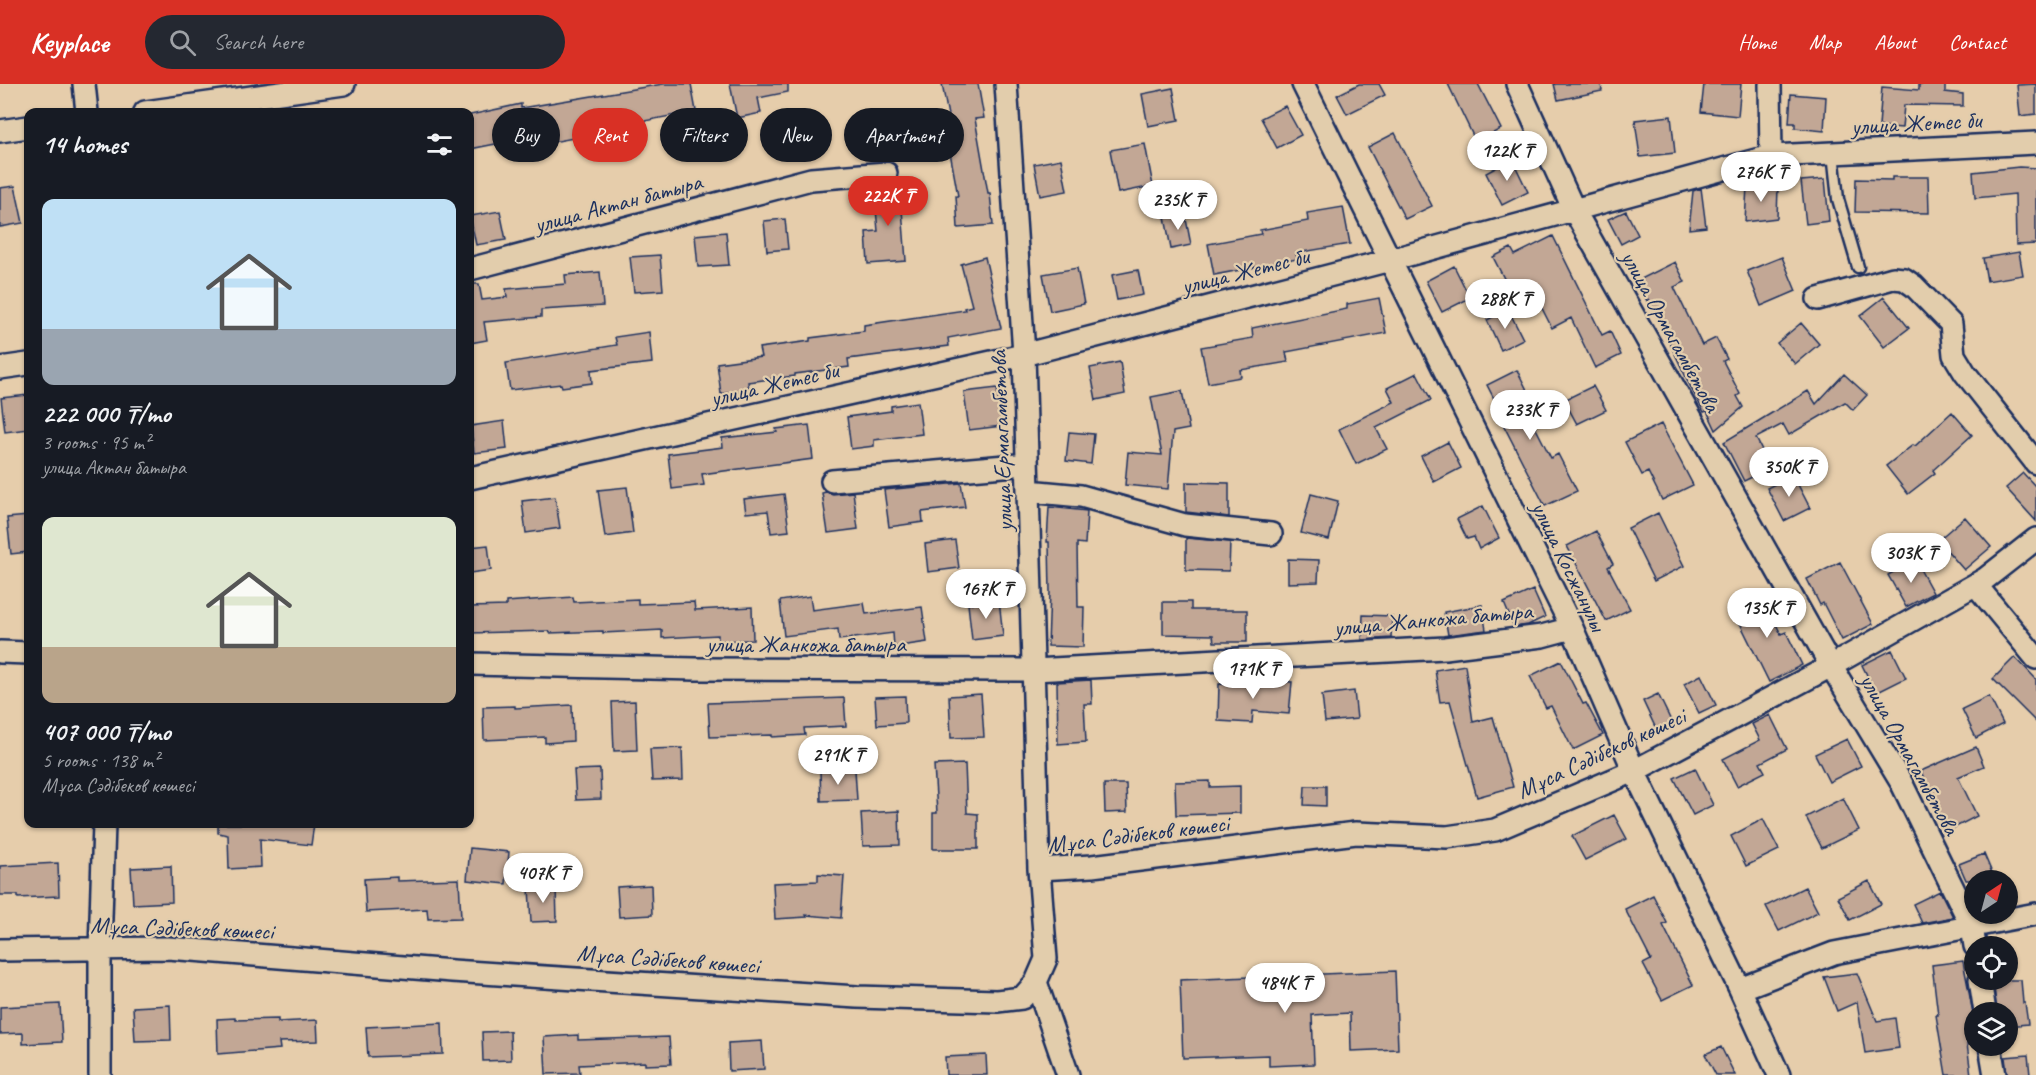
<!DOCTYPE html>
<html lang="en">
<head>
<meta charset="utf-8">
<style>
	:root { --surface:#171b24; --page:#242831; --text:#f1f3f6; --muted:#9ea1a6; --accent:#d93025 }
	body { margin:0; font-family:Caveat,sans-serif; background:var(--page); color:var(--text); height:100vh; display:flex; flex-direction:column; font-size:22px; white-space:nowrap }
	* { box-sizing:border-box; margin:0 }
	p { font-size:20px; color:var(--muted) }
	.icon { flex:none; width:33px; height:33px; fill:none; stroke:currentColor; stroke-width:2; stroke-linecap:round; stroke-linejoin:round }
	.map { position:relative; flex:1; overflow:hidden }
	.panel { position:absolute; left:24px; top:24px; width:450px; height:720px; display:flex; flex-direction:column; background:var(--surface); border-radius:12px; box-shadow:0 2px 4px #0004 }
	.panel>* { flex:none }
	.top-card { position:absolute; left:492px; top:24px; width:570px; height:54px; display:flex; gap:12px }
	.needle { width:39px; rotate:36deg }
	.fabs { position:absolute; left:1964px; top:786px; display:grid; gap:12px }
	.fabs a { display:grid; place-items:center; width:54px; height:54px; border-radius:50%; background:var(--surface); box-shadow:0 2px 4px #0004; font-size:30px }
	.price { position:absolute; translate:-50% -51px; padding:0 14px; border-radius:21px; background:#fff; color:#222; font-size:20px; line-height:39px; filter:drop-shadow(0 2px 3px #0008) }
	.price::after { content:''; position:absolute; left:50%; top:36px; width:18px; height:14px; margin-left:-9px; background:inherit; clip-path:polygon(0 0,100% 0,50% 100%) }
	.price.current { background:var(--accent); color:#fff }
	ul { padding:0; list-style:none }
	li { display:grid; align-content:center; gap:12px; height:318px; padding:0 18px }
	li span { display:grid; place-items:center; height:186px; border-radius:12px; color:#555 }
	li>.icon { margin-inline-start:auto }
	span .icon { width:108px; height:108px; fill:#fffc; stroke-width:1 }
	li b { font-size:26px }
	h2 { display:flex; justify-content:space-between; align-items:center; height:72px; padding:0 18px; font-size:26px }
	.tag { padding:0 21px; border-radius:27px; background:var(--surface); box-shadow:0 2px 4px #0004; font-size:21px; line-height:54px }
	.tag.current { background:var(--accent); color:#fff }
	header { display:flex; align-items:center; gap:36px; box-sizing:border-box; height:84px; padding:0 30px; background:var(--accent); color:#fff }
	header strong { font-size:28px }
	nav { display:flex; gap:33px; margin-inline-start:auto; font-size:21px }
	.search { width:420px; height:54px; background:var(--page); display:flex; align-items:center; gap:15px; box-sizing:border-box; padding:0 21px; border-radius:33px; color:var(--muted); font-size:22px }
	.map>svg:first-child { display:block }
</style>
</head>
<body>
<header>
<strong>Keyplace</strong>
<div class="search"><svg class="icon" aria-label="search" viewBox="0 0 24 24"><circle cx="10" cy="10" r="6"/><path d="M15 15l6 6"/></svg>Search here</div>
<nav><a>Home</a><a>Map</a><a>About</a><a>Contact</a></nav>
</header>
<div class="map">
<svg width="2036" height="991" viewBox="0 0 2036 991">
	<rect width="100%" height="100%" fill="#e6cdab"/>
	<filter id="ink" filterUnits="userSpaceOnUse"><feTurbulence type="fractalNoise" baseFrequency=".0167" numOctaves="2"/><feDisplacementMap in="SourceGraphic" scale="12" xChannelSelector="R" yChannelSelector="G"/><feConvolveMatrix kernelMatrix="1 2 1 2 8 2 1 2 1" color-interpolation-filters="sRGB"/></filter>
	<g filter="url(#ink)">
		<!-- building -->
		<path fill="#c2a795" stroke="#1b2f5e" stroke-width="1.5" d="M663,0h28l5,27 -113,22 1,3 -31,6 -2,-9 -81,16v-34l51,-11v4z
			M730,0h58v8l-30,6 3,15 -24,5z
			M942,0h36l6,34 -9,1 13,74h2l3,32 -35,3 -2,-32h2l-9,-49h5z
			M1359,0h20l6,11 -38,19 -10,-19z
			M1448,0h30l23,45 -25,13z
			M1554,0h47l1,7 -44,9z
			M1704,0h37l-3,32 -37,-4z
			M1919,0h26v8l18,2v12l-59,-1 -2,23 -23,-2 3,-39 37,3z
			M2036,0v30l-16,2 -3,-31z
			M1173,4l6,32 -31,6 -6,-32z
			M1791,10l35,3 -2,34 -29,-3v-5h-6z
			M1285,22l16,29 -24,13 -16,-30z
			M1671,32l4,37 -35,4 -5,-37z
			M1395,49l37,73 -27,13 -37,-72z
			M1145,60l8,42 -35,7 -8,-43z
			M1061,75l6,32 -27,5 -6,-32z
			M1512,75l16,33 -26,13 -16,-32z
			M2019,83l17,1v76l-20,1 -1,-51 -40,4 -2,-26z
			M1892,93h36l1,36 -74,-1 1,-33 36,1z
			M1825,95l4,42 -23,3 -5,-43z
			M902,100l2,25h-2l4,52 -38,3 -2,-32 12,-1 -4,-44z
			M15,102l8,37 -23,4v-39z
			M1747,102l31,1 -1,31 -32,4z
			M1701,104l5,39 -17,2 4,-38z
			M1343,123l7,37 -54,9 1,6 -83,16 -6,-31 53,-10 -1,-4 48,-9 -1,-8z
			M500,127l6,29 -30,5 -6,-29z
			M1626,127l12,24 -17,9 -13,-25z
			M1185,130l6,31 -20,4 -6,-32z
			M785,135l3,30 -21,2 -3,-30z
			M726,148l3,33 -31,2 -3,-32z
			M1553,152l49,99 8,-4 11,24 -26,13 -24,-50 -19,10 -23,-45 -18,9 -18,-35 18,-9 4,7z
			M2019,168l4,23 -36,6 -4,-23z
			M660,171l3,35 -29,2 -4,-35z
			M985,173l16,71 -53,10 1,8 -101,13 1,8 -54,7v2l-47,6 1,8 -28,4 -4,-31 44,-6 -2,-9 51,-7v-3l54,-7v-6l101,-15 -1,-2 8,-2 -11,-42z
			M1782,173l14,34 -35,15 -14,-35z
			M1675,178l10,20 -11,5 28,58 14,-7 11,21 -4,2 17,33 -3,2 6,11 -27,23 -9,-19 -3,1 -12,-22 -43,-91 -2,2 -10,-20z
			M1454,182l16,32 -28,14 -16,-31z
			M1077,184l7,36 -34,7 -7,-37z
			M1138,186l5,25 -26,5 -5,-25z
			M600,188l3,34 -62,4v7l-57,5 3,18 -17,3v-59h9l3,16 25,-3 -1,-8 60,-5 -1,-9z
			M1884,213l25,31 -25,19 -24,-31z
			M1379,214l7,35 -100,19 2,10 -48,8 1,7 -33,6 -7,-36 52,-9 -1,-10 95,-19v-5z
			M1508,225l15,30 -22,11 -14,-30z
			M1801,239l18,21 -24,20 -18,-21z
			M649,248l3,31 -61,7 1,13 -30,4 -1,-3 -51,6 -4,-27 111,-18 -2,-8z
			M1120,278l5,32 -29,6 -6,-32z
			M1517,286l13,26 -8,5 29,57 7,-4 19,37 -32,15 -43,-84 3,-2 -18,-35z
			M1417,289l14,27 -55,28 11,21 -31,15 -17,-35 55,-27 -7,-14z
			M1844,290l23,21 -14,15 -8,-8 -56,33 -6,-11 -27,14 15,30 -27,13 -20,-39 84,-51 8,13z
			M1593,302l13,24 -29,14 -13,-24z
			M997,304l5,38 -33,4 -5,-38z
			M1182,307l7,38 -16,3 -5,57 -43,-4 3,-33 34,3 -11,-58z
			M28,311v34l-23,3 -4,-34z
			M918,318l4,32 -48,6v6l-23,3 -4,-32 44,-6v-5z
			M1952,328l20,23 -39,35 2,3 -27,21 -22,-28 27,-21 2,1z
			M504,337l3,28 -33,4 -3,-27z
			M1661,340l32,61 -31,15 -14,-28 -6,3 -17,-33z
			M809,341l4,34 -111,15 2,11 -32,4 -4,-35 55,-7 -1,-9 55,-6 -1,-3z
			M1069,348l25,2 -3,30 -25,-3z
			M1448,358l13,26 -27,14 -13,-26z
			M2023,389l13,14v34l-30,-33z
			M1793,391l17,33 -26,13 -17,-33z
			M1186,398l43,1v34l-43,-5z
			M961,399l4,24 -43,5 1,10 -34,5 -5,-37z
			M627,403l6,46 -28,4 -7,-47z
			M826,408l7,2 20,-2 5,37 -30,4 -6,-40z
			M784,410l5,37 -18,2 -3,-22 -22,2 -2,-14z
			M1311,410l27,7 -9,39 -28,-7z
			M555,413l5,31 -34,5 -4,-32z
			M1483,422l16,32 -20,11 -5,-12 -7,2 -10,-20z
			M1049,423l38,4 -2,33 -8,-1 1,64h6l-1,40 -35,-1 2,-54 -1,-50h-2z
			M1658,429l26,53 -30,15 -26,-53z
			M28,432v36l-17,2 -4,-36z
			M1965,433l26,30 -27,23 -26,-30z
			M1596,447l17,33 -5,3 22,42 -24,12 -39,-75z
			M1186,454l44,4 -1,29 -43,-1z
			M955,456l4,28 -31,4 -3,-28z
			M488,461l3,25 -21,3v-26z
			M1288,475l31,1 -1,22 -30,1z
			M1915,476l18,33 -27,14 -18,-32z
			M1840,478l33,62 -31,16 -19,-37 -3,2 -13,-26z
			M1533,506l12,27 -17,8 -14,2 -10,-24z
			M1761,511l20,39 5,-2 16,33 -33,17 -36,-73z
			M810,512l2,14 52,-7 2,11 56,-7 5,35 -33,5 -1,-14 -54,7 -1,-11 -54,7 -4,-35z
			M573,513l1,5 64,-3v5l56,-2 1,8 57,-3 1,33 -35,1v-6l-56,3v-8l-59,3v-2l-53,2 -1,-2 -79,2v-26l36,-1v-4z
			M999,516l4,36 -31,4 -4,-36z
			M1163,518h28v8h56v32h-33l-1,-7 -50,-1z
			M1482,521l4,25 -38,5 -4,-23z
			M1363,531l29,1 -1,22 -29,2z
			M1892,566l14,28 -30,15 -14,-28z
			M2015,573l21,22v43l-43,-43z
			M1561,577l22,43 3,-1 17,32 -30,15 -22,-44 -5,2 -16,-32z
			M1465,581l8,57 20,-5 20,70 -36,10 -27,-96 -10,1 -5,-32z
			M1701,591l15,30 -17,8 -15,-29z
			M1091,596l1,24h-8l2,38 -28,2 -1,-62z
			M1265,596l27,2 -3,32 -36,-3 -1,12 -34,-2 1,-37 45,1z
			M1354,607l3,28 -32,3 -3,-27z
			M981,610l3,43 -33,1 -2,-42z
			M1658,610l15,31 -15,8 -15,-32z
			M905,612l1,27 -29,2 -2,-28z
			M1989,612l14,28 -27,14 -14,-29z
			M844,614l2,28 -42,2 1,7 -33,2v-2l-62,2 -2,-34z
			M635,617l2,49 -23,1 -2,-49z
			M572,621l1,36 -28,2v-6l-61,3 -1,-33 32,-1v2z
			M1770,631l17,34 -27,14 5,9 -28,14 -14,-27 37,-19 -8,-16z
			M1847,655l14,27 -32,16 -14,-28z
			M1976,663l8,19 -26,11 19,39 -29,15 -16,-32 -11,-28z
			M682,664l1,32 -31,1 -2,-32z
			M965,680l2,49 11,1v35h-45v-36h4l-3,-48z
			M1695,684l18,37 -20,10 -19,-37z
			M600,685l1,30 -25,1 -2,-30z
			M855,686l2,30 -36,1 -1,-30z
			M1210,697v6l30,-1v27l-64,2 -1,-33z
			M1104,700h22l1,28 -22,1z
			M1305,702h21v20l-22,-1z
			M1843,714l16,32 -37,18 -16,-31z
			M899,727l1,34 -37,1 -2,-33z
			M1614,731l13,24 -42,21 -13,-24z
			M1763,735l16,31 -33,16 -15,-30z
			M218,740h96l-3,21 -51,-6 1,28 -32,2 -1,-34 -10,-2z
			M470,764l39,4 -3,32 -39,-4z
			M1984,770l11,26h-29l-7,-16z
			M58,779l1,33 -41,2v-3h-18v-29z
			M171,782l1,36 -39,2 -2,-36z
			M818,790l26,2 -3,42 -35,-3 1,2 -32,2 -2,-36 45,-2z
			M397,793v4l62,-2 2,39 -33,1 -1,-10 -61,3 -2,-33z
			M1869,797l12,23 -31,16 -12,-23z
			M651,801l1,30 -33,2 -2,-30z
			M556,803l1,34 -26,1 -2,-34z
			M1805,803l13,25 -39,19 -13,-25z
			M1940,807l13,26 -31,6 -9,-19z
			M1653,811l14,28 -4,2 30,60 -31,15 -19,-36 8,-4 -26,-51z
			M1963,877l11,57v25l-7,1 4,31h-25l-10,-60h2l-6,-50z
			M1395,887l3,78 -47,2 -1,-38 -38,2 2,49 -45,2v-11l-86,3 -3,-78z
			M1857,889l20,48 18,-3 4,30 -34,5 -8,-51 -20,9 -13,-34z
			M1993,896h28l2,23h2l3,21 -21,2v-14h-10z
			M60,920l2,38 -39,2v-11l-23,1v-27z
			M170,921l1,35 -36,1 -2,-34z
			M235,934v2l43,-1v3l39,-2 1,21 -39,1 1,7 -62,5 -1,-35z
			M442,939l1,31 -75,3 -2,-30z
			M510,947l1,29 -28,1 -1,-29z
			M578,951v5l91,-3 2,27 -26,1v-3l-66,3 1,8 -34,1 -2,-37z
			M762,957l2,28 -35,2 -1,-28z
			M1721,963l14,28h-19l-11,-21z
			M986,971l1,20h-41l-1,-18z
			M2028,971l2,20h-23l-2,-18z"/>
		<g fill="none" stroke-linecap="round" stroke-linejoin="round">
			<!-- lane casing -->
			<g stroke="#1b2f5e" stroke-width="15">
				<path id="lane" d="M1833,69l5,46 20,68"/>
			</g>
			<!-- street casing -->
			<g stroke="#1b2f5e" stroke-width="26">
				<path id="street" d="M84,0l3,28
					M1303,0l269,544 62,143 106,218 39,86
					M1517,0l57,126 257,456 70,116 71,145 3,19
					M1770,0l1,72
					M145,28l199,-28
					M0,47l28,-4
					M470,185l341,-90 75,-6
					M1818,215l75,-21 11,1 10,7 37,38 3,31 11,18 71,90
					M0,284l28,-4
					M470,394l553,-123 367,-95 381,-104 265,-13
					M832,397l195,-17
					M1028,407l53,5 104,29 86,9
					M1976,501l60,73
					M0,568l28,1
					M470,580l226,5 338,1 411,-22 97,-12 30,-8
					M1039,785l53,-3 264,-33 91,4 48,-7 139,-59 197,-105 154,-87 51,-40
					M0,866l168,-2 284,23 405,26 140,4 25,-3 14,-16 10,-23 -7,-90 -15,-515 -18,-270
					M1980,896l5,32
					M1036,898l32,93
					M1740,905l94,-36 202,-39
					M1990,962l5,29
					M100,991v-126l4,-125"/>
			</g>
			<!-- lane -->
			<use href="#lane" stroke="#e2cdac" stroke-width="10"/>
			<!-- street -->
			<use href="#street" stroke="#e2cdac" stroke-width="21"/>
		</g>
	</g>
	<g text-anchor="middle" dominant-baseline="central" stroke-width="4.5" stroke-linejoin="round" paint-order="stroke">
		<!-- street labels -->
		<g font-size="24" fill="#1b2f5e" stroke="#e2cdac">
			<text transform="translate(1916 39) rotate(-3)">улица Жетес би</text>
			<text transform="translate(618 119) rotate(-15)">улица Актан батыра</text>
			<text transform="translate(1245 187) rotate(-14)">улица Жетес би</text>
			<text transform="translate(1671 247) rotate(61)">улица Ормагамбетова</text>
			<text transform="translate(774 300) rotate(-13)">улица Жетес би</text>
			<text transform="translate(1001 357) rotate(-92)">улица Ермагамбетова</text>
			<text transform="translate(1569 482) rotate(64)">улица Косжанулы</text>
			<text transform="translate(1433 535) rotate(-5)">улица Жанкожа батыра</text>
			<text x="806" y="560">улица Жанкожа батыра</text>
			<text transform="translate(1601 669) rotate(-25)">Мұса Сәдібеков көшесі</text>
			<text transform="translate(1910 670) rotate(61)">улица Ормагамбетова</text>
			<text transform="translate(1138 750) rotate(-7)">Мұса Сәдібеков көшесі</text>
			<text transform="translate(182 844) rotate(2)">Мұса Сәдібеков көшесі</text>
			<text transform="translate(668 875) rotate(4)">Мұса Сәдібеков көшесі</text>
		</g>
	</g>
</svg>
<div class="fabs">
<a><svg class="needle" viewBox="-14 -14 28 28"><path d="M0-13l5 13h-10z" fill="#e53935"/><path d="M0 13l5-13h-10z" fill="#9ea1a6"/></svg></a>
<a><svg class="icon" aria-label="locate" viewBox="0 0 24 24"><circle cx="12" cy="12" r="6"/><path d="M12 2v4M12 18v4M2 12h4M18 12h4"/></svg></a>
<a><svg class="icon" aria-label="layers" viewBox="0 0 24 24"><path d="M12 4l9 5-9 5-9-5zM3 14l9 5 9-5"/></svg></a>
</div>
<b class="price" style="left:1507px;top:98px">122K ₸</b>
<b class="price" style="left:1761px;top:119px">276K ₸</b>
<b class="price current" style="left:888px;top:143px">222K ₸</b>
<b class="price" style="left:1178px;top:147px">235K ₸</b>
<b class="price" style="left:1505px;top:246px">288K ₸</b>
<b class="price" style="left:1530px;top:357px">233K ₸</b>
<b class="price" style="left:1789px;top:414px">350K ₸</b>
<b class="price" style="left:1911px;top:500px">303K ₸</b>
<b class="price" style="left:986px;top:536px">167K ₸</b>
<b class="price" style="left:1767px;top:555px">135K ₸</b>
<b class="price" style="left:1253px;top:616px">171K ₸</b>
<b class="price" style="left:838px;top:702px">291K ₸</b>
<b class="price" style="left:543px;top:820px">407K ₸</b>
<b class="price" style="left:1285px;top:930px">484K ₸</b>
<div class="top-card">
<a class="tag">Buy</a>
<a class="tag current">Rent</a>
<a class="tag">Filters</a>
<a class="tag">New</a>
<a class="tag">Apartment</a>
</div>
<section class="panel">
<h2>14 homes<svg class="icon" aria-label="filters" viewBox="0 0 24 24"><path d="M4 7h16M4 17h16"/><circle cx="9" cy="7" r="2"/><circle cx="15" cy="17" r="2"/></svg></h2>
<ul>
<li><span style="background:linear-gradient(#bfe0f5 70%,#9aa5b1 0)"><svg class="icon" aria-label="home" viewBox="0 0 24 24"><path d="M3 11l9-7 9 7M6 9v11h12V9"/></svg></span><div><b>222 000 ₸/mo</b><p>3 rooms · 95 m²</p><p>улица Актан батыра</p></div></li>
<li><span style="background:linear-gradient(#dfe7d0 70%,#b9a48a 0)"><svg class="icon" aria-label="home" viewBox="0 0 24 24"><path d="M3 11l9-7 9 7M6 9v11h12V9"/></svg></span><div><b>407 000 ₸/mo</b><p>5 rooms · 138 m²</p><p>Мұса Сәдібеков көшесі</p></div></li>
</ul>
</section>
</div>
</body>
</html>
